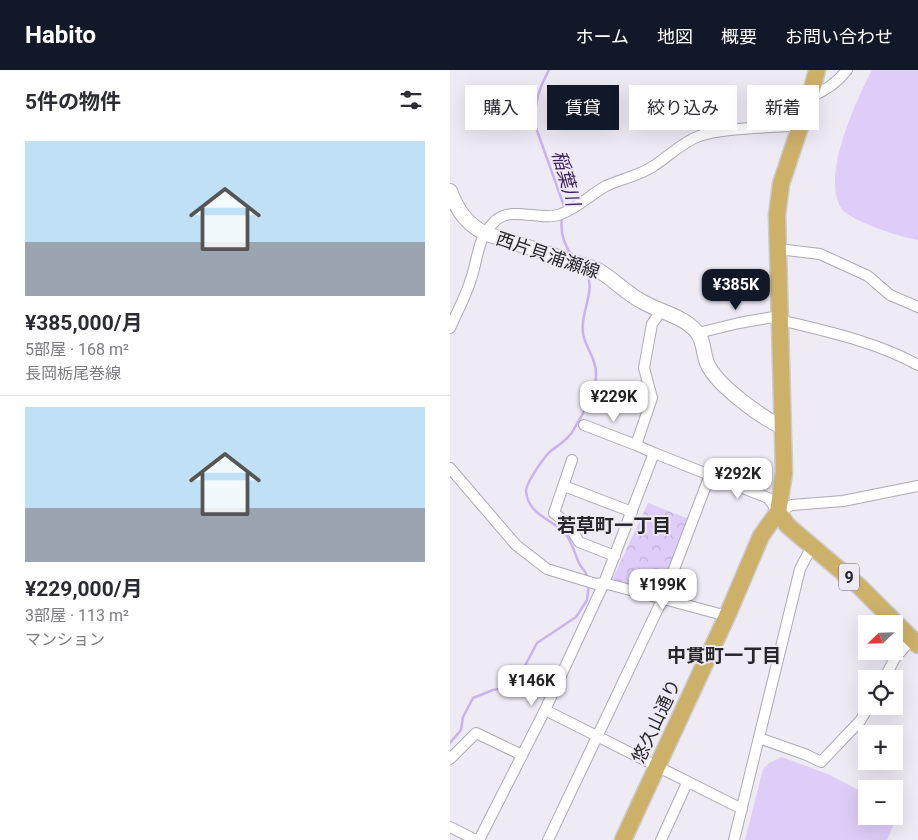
<!DOCTYPE html>
<html lang="ja">
<head>
<meta charset="utf-8">
<style>
	:root { --surface:#fff; --page:#f7f7f7; --text:#2b2b33; --muted:#7c7c81; --line:#e1e1e2; --accent:#111827 }
	body { margin:0; font-family:Roboto,"Noto Sans JP",sans-serif; background:var(--page); color:var(--text); height:100vh; display:flex; flex-direction:column; font-size:19px; white-space:nowrap }
	* { box-sizing:border-box; margin:0 }
	p { font-size:16px; color:var(--muted) }
	.icon { flex:none; width:28px; height:28px; fill:none; stroke:currentColor; stroke-width:2; stroke-linecap:round; stroke-linejoin:round }
	.map { position:relative; flex:1; overflow:hidden }
	.drawer { display:flex; flex-direction:column; background:var(--surface); width:450px }
	.drawer>* { flex:none }
	.banner { position:absolute; left:15px; top:15px; width:378px; height:45px; display:flex; gap:10px }
	.needle { width:32px; rotate:247deg }
	.buttons { position:absolute; left:408px; top:545px; display:grid; gap:10px }
	.buttons a { display:grid; place-items:center; width:45px; height:45px; border-radius:0px; background:var(--surface); box-shadow:0 5px 20px #0002; font-size:25px }
	.price { position:absolute; translate:-50% -42px; padding:0 11px; border-radius:10px; background:#fff; color:#222; font-size:16px; line-height:32px; filter:drop-shadow(0 1px 2px #0008) }
	.price::after { content:''; position:absolute; left:50%; top:30px; width:15px; height:11px; margin-left:-8px; background:inherit; clip-path:polygon(0 0,100% 0,50% 100%) }
	.price.on { background:var(--accent); color:#fff }
	ul { padding:0; list-style:none }
	li { display:grid; align-content:center; gap:10px; height:265px; padding:0 25px }
	li+li { border-top:1px solid var(--line) }
	li span { display:grid; place-items:center; height:155px; border-radius:0px; color:#555 }
	li>.icon { margin-inline-start:auto }
	span .icon { width:90px; height:90px; fill:#fffc; stroke-width:1 }
	li b { font-size:21px }
	h2 { display:flex; justify-content:space-between; align-items:center; height:60px; padding:0 25px; font-size:21px }
	.chip { padding:0 18px; border-radius:0px; background:var(--surface); box-shadow:0 5px 20px #0002; font-size:18px; line-height:45px }
	.chip.on { background:var(--accent); color:#fff }
	header { display:flex; align-items:center; gap:30px; box-sizing:border-box; height:70px; padding:0 25px; background:var(--accent); color:#fff }
	header strong { font-size:24px }
	nav { display:flex; gap:28px; margin-inline-start:auto; font-size:18px }
	main { display:flex; flex:1; min-height:0 }
	.map>svg:first-child { display:block }
</style>
</head>
<body>
<header>
<strong>Habito</strong>
<nav><a>ホーム</a><a>地図</a><a>概要</a><a>お問い合わせ</a></nav>
</header>
<main>
<section class="drawer">
<h2>5件の物件<svg class="icon" aria-label="filters" viewBox="0 0 24 24"><path d="M4 7h16M4 17h16"/><circle cx="9" cy="7" r="2"/><circle cx="15" cy="17" r="2"/></svg></h2>
<ul>
<li><span style="background:linear-gradient(#bfe0f5 65%,#9aa5b1 0)"><svg class="icon" aria-label="home" viewBox="0 0 24 24"><path d="M3 11l9-7 9 7M6 9v11h12V9"/></svg></span><div><b>¥385,000/月</b><p>5部屋 · 168 m²</p><p>長岡栃尾巻線</p></div></li>
<li><span style="background:linear-gradient(#bfe0f5 65%,#9aa5b1 0)"><svg class="icon" aria-label="home" viewBox="0 0 24 24"><path d="M3 11l9-7 9 7M6 9v11h12V9"/></svg></span><div><b>¥229,000/月</b><p>3部屋 · 113 m²</p><p>マンション</p></div></li>
</ul>
</section>
<div class="map">
<svg width="468" height="770" viewBox="0 0 468 770">
	<defs>
		<pattern id="park-crowns" width="20" height="18" patternUnits="userSpaceOnUse" patternTransform="scale(1.25)"><rect width="20" height="18" fill="#ddcdf8"/><path d="M2 6a3 3 0 1 1 6 0M12 15a3 3 0 1 1 6 0" fill="none" stroke="#beb0d5"/></pattern>
	</defs>
	<rect width="100%" height="100%" fill="#efebf5"/>
	<!-- grass -->
	<path fill="#ddcdf8" d="M422,0h46v170c-15,-2 -69,-19 -77,-32 -20,-33 15,-107 31,-138z
		M332,687l48,18 36,19v22h28v-7l5,3 -12,28h-142l18,-71 6,-6z"/>
	<!-- park -->
	<path fill="url(#park-crowns)" d="M198,433l41,16 -29,74 -44,-10 -3,-5z"/>
	<g fill="none" stroke-linecap="round" stroke-linejoin="round">
		<!-- stream -->
		<path stroke="#c9b3ee" stroke-width="2.5" d="M99,0c-10,18 -15,34 -14,55l29,81 -1,5
			M112,146c-2,15 1,28 10,39
			M135,201c11,14 -1,36 -2,52 -2,17 6,24 11,39 8,22 -9,48 -20,67 -4,9 -15,16 -22,21 -7,5 -26,33 -26,41 2,23 24,28 38,41 8,9 10,20 15,31 3,6 8,9 9,16
			M0,673l11,-13 2,-13 10,-19 20,-8 17,-3 9,-10 18,-34 39,-26 11,-17 2,-16"/>
		<!-- street casing -->
		<g stroke="#adaab3" stroke-width="12">
			<path id="street" d="M360,27c15,-6 27,-14 37,-27
				M328,179l42,5 48,22 22,19 28,12
				M0,258c7,-16 16,-32 21,-49 8,-23 5,-39 24,-58 17,-16 46,1 66,-7 17,-6 30,-20 45,-28 15,-7 32,-10 46,-19 16,-10 29,-24 47,-31 26,-9 73,-8 102,-11
				M248,263l41,-10 40,-7 5,5c45,11 93,21 134,44
				M134,355l52,20
				M204,383l-18,-8 16,-47 -8,-30 8,-44 9,-13
				M122,390l-18,53 15,12 10,17 36,14
				M0,398l66,77 31,24 49,15 8,-1 123,33
				M114,416l68,26
				M434,609l11,-21 17,-19
				M95,640l197,99
				M309,668l48,17 14,7 39,-41 9,-15
				M0,689l26,-26 46,22
				M0,757l26,13
				M29,770l66,-130 59,-127 50,-130 114,45 10,14 14,-7 51,-4 75,-15
				M98,770l115,-242 47,-123
				M211,770l26,-57
				M284,770l66,-271 12,-23"/>
		</g>
		<!-- secondary casing -->
		<g stroke="#adaab3" stroke-width="16">
			<path id="secondary" d="M0,121c7,19 16,32 34,42l112,36c17,9 30,25 47,33 17,10 40,14 53,29 8,8 7,22 11,32 9,22 54,54 75,64"/>
		</g>
		<!-- primary casing -->
		<g stroke="#cbcbcc" stroke-width="19">
			<path id="primary" d="M367,0l-7,27 -29,87 -4,31 7,258 -6,39 10,14 72,61 58,58
				M173,770l104,-224 34,-80 17,-24"/>
		</g>
		<!-- street -->
		<use href="#street" stroke="#fff" stroke-width="10"/>
		<!-- secondary -->
		<use href="#secondary" stroke="#fff" stroke-width="14"/>
		<!-- primary -->
		<use href="#primary" stroke="#ceb169" stroke-width="16"/>
	</g>
	<g text-anchor="middle" dominant-baseline="central" stroke-width="4" stroke-linejoin="round" paint-order="stroke">
		<!-- shield labels -->
		<rect fill="#efebf5" stroke="#636167" stroke-width="1" x="389" y="493.5" width="20" height="27" rx="4"/>
		<g font-size="16" font-weight="bold" fill="#27262a">
			<text x="399" y="507">9</text>
		</g>
		<!-- street labels -->
		<g font-size="18" fill="#27262a" stroke="#efebf5">
			<text transform="translate(98 185) rotate(19)">西片貝浦瀬線</text>
			<text transform="translate(206 651) rotate(-65)">悠久山通り</text>
		</g>
		<!-- water labels -->
		<g font-size="19" font-style="italic" fill="#3e1f62" stroke="#efebf5">
			<text transform="translate(116 108) rotate(74)">稲葉川</text>
		</g>
		<!-- neighbourhood labels -->
		<g font-size="19" font-weight="bold" fill="#27262a" stroke="#efebf5">
			<text x="164" y="455">若草町一丁目</text>
			<text x="274" y="585">中貫町一丁目</text>
		</g>
	</g>
</svg>
<div class="buttons">
<a><svg class="needle" viewBox="-14 -14 28 28"><path d="M0-13l5 13h-10z" fill="#e53935"/><path d="M0 13l5-13h-10z" fill="#7c7c81"/></svg></a>
<a><svg class="icon" aria-label="locate" viewBox="0 0 24 24"><circle cx="12" cy="12" r="6"/><path d="M12 2v4M12 18v4M2 12h4M18 12h4"/></svg></a>
<a>+</a>
<a>−</a>
</div>
<b class="price on" style="left:286px;top:241px">¥385K</b>
<b class="price" style="left:164px;top:353px">¥229K</b>
<b class="price" style="left:288px;top:430px">¥292K</b>
<b class="price" style="left:213px;top:541px">¥199K</b>
<b class="price" style="left:82px;top:637px">¥146K</b>
<div class="banner">
<a class="chip">購入</a>
<a class="chip on">賃貸</a>
<a class="chip">絞り込み</a>
<a class="chip">新着</a>
</div>
</div>
</main>
</body>
</html>
